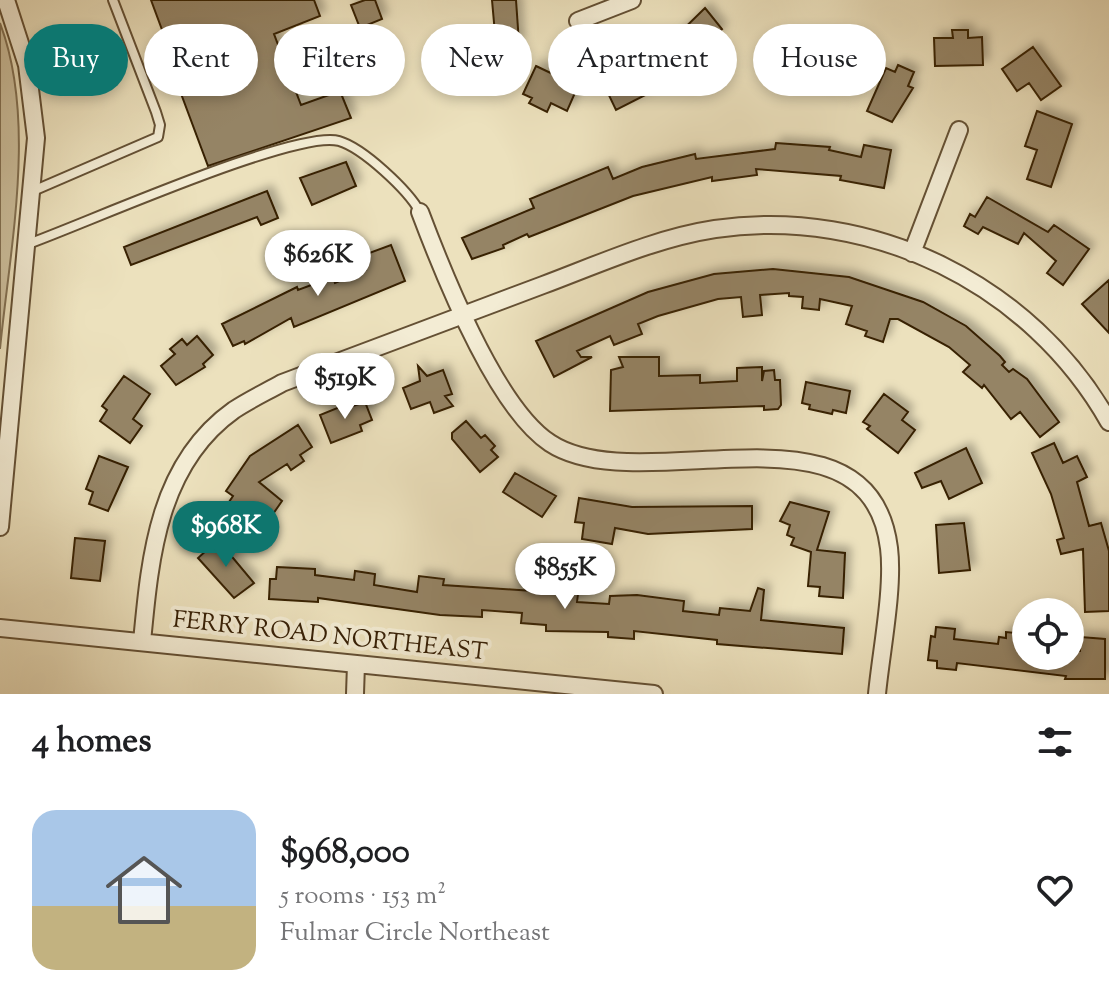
<!DOCTYPE html>
<html lang="en">
<head>
<meta charset="utf-8">
<style>
	:root { --surface:#fff; --page:#f2f2f2; --text:#202124; --muted:#757577; --accent:#0f766e }
	body { margin:0; font-family:"Sorts Mill Goudy",serif; background:var(--page); color:var(--text); height:100vh; display:flex; flex-direction:column; font-size:30px; white-space:nowrap }
	* { box-sizing:border-box; margin:0 }
	p { font-size:26px; color:var(--muted) }
	.icon { flex:none; width:44px; height:44px; fill:none; stroke:currentColor; stroke-width:2; stroke-linecap:round; stroke-linejoin:round }
	.map { position:relative; height:694px; overflow:hidden }
	.details { display:flex; flex-direction:column; background:var(--surface); flex:1 }
	.details>* { flex:none }
	.guide { position:absolute; left:24px; top:24px; width:1062px; height:72px; display:flex; gap:16px }
	.controls { position:absolute; left:1012px; top:598px; display:grid; gap:16px }
	.controls a { display:grid; place-items:center; width:72px; height:72px; border-radius:50%; background:var(--surface); box-shadow:0 4px 12px #0003; font-size:40px }
	.price { position:absolute; translate:-50% -68px; padding:0 18px; border-radius:28px; background:#fff; color:#222; font-size:26px; line-height:52px; filter:drop-shadow(0 2px 4px #0008) }
	.price::after { content:''; position:absolute; left:50%; top:48px; width:24px; height:18px; margin-left:-12px; background:inherit; clip-path:polygon(0 0,100% 0,50% 100%) }
	.price.selected { background:var(--accent); color:#fff }
	ul { padding:0; list-style:none }
	li { display:flex; align-items:center; gap:24px; height:200px; padding:0 32px }
	li span { display:grid; place-items:center; flex:none; width:224px; height:160px; border-radius:24px; color:#555 }
	li>.icon { margin-inline-start:auto }
	span .icon { width:96px; height:96px; fill:#fffc; stroke-width:1 }
	li b { font-size:34px }
	h2 { display:flex; justify-content:space-between; align-items:center; height:96px; padding:0 32px; font-size:34px }
	.tag { padding:0 28px; border-radius:36px; background:var(--surface); box-shadow:0 4px 12px #0003; font-size:28px; line-height:72px }
	.tag.selected { background:var(--accent); color:#fff }
	.map>svg:first-child { display:block }
</style>
</head>
<body>
<div class="map">
<svg width="1109" height="694" viewBox="0 0 1109 694">
	<defs>
		<filter id="shadow"><feDropShadow dx="5.5" dy="-5.5" stdDeviation="4" flood-color="#0004"/></filter>
	</defs>
	<rect width="100%" height="100%" fill="#ece1bd"/>
	<filter id="stains"><feTurbulence type="fractalNoise" baseFrequency=".0025" numOctaves="4"/><feColorMatrix values="0 0 0 0 .2 0 0 0 0 .09 0 0 0 0 .02 0 0 0 .5 -.17"/></filter>
	<radialGradient id="worn" r=".72"><stop offset=".6" stop-color="#630" stop-opacity="0"/><stop offset="1" stop-color="#630" stop-opacity=".3"/></radialGradient>
	<!-- green -->
	<path fill="#cdc09e" stroke="#827052" stroke-width="2" d="M0,23c37,98 10,224 0,326z"/>
	<!-- building -->
	<path fill="#958465" stroke="#372006" stroke-width="2" filter="url(#shadow)" d="M151,0h163l6,16 -46,18 27,71 39,-14 11,27 -143,48 -41,-110 4,-2z
		M365,0h10l7,19 -22,9 -9,-23z
		M492,0h24l3,43 -23,2z
		M705,8l17,21 -44,36 -14,-17z
		M952,30h16v8l14,-1 1,28 -48,1 -1,-28h19z
		M1033,47l28,39 -20,14 -12,-17 -12,8 -15,-22z
		M650,64l11,23 -45,23 -11,-23 9,-5 -2,-4 22,-12 2,5z
		M898,65l16,7 -6,14 5,2 -21,34 -25,-11 19,-43 9,4z
		M536,66l42,20 -11,25 -16,-8 -4,9 -18,-9 3,-5 -9,-4z
		M1037,111l35,13 -21,63 -24,-8 10,-29 -12,-4z
		M776,143l54,4 -1,3 32,7 3,-12 27,5 -7,38 -44,-8 1,-4 -85,-7 1,6 -45,6v-4l-79,19 -104,41 -2,-3 -24,11 1,3 -32,11 -10,-21 72,-30 -4,-9 78,-32 5,12 29,-12 53,-13 1,5 79,-10z
		M346,162l10,24 -44,19 -12,-27z
		M267,191l11,27 -17,7 -4,-8 -126,48 -7,-18z
		M987,197l61,35 6,-7 35,24 -26,36 -16,-12 9,-12 -32,-28 -6,11 -35,-17 -5,7 -14,-8 6,-12 5,3z
		M391,245l14,36 -111,46 -3,-9 -46,26 -1,-3 -11,5 -11,-22 75,-37 1,3 35,-13 2,6 31,-13 -5,-14z
		M773,269l76,8 74,25 43,24 34,30 5,6 -3,3 7,7 4,-3 14,10 32,43 -19,15 -20,-25 -9,7 -27,-34 -2,3 -19,-16 7,-7 -21,-18 -51,-28h-8l-7,23 -18,-6 2,-5 -21,-7 6,-18 -32,-7 -1,11 -17,-2 1,-11 -14,-1v-3l-29,2 2,20 -19,2 -2,-20 -23,2 -60,17 -20,8 4,10 -28,11 -4,-9 -33,15 4,6h11l-38,20 -18,-36 112,-49 66,-18z
		M1109,280v53l-27,-29z
		M197,336l16,19 -10,9 2,3 -29,18 -15,-19 14,-12 -5,-5 12,-10 5,6z
		M619,357h40v19l41,-1v8l37,-2v-13l25,-1v14l2,-10 10,-1 1,10h5l1,25 -3,4 -14,1v-4l-154,5 1,-41 12,-3z
		M418,366l9,10 16,-6 9,24 -7,2 8,10 -19,7 -4,-11 -19,7 -8,-21 17,-7z
		M124,376l26,18 -17,25 9,7 -12,17 -30,-22 7,-11 -5,-4z
		M806,382l44,9 -4,22 -13,-3 -1,4 -23,-5 1,-4 -8,-2z
		M884,394l24,18 -6,8 13,10 -17,23 -31,-24 3,-3 -7,-4z
		M352,402l1,4 12,-4 7,18 -12,5 2,6 -31,12 -11,-28z
		M466,421l15,17 4,-3 10,11 -4,4 7,7 -18,15 -28,-33v-6z
		M298,425l14,22 -12,8 4,6 -13,9 -4,-6 -28,18 23,19 -16,23 -17,-12 -10,15 -18,-13 12,-18 -7,-5 24,-35z
		M1054,443l9,20 14,-7 10,21 -10,5 12,44 12,-3 8,28v60l-24,1 -2,-63 -22,5 -4,-14 7,-2 -13,-44 -19,-41z
		M966,448l16,35 -33,16 -8,-18 -19,7 -7,-15z
		M99,456l29,11 -20,44 -19,-7 4,-12 -7,-3z
		M515,473l41,23 -14,21 -39,-25z
		M579,498l53,9 120,-1v23l-104,5 -33,-6 -3,16 -30,-5 2,-16 -9,-1z
		M790,502l39,10 -12,38 28,3 -2,45 -24,-2 1,-9 -12,-1 3,-34 -20,-7 3,-7 -7,-3 3,-10 -10,-4z
		M964,523l6,47 -31,3 -3,-48z
		M75,538l30,3 -5,40 -29,-3z
		M218,540l36,43 -20,15 -36,-40z
		M277,567l38,2v6l39,5 1,-9 20,3 -1,11 43,7 2,-16 25,3 -1,6 135,9 -1,8 32,2 1,-8 27,-1 47,6 -1,10 36,4 1,-7 30,3 8,-23 6,2 -3,30 83,8 -2,26 -125,-10v-4l-83,-9v8l-26,-2v-5l-62,-1v-6l-25,-2 1,-10 -40,-3v7l-42,-2 -122,-17v4l-49,-3 1,-20h6z
		M936,627l19,2 -1,10 44,5 1,-7 7,1v-6l20,2v22h44v-6l10,1 1,-14 24,2v40h-40l1,-3 -109,-13 -1,7 -19,-2v-7l-9,-1 3,-24 4,1z"/>
	<g fill="none" stroke-linecap="round" stroke-linejoin="round">
		<!-- service casing -->
		<g stroke="#645034" stroke-width="12">
			<path id="service" d="M33,191l125,-54 2,-12 -4,-13 -43,-112
				M28,244c54,-19 268,-115 311,-103 24,7 69,49 81,71"/>
		</g>
		<!-- minor casing -->
		<g stroke="#645034" stroke-width="20">
			<path id="minor" d="M578,21l54,-21
				M420,212c23,61 76,196 130,231 91,60 319,-54 339,105 5,40 -8,104 -12,146
				M912,253l47,-123
				M0,527l36,-389 -9,-73 -21,-65
				M0,628l654,66
				M142,642c8,-85 16,-178 92,-232 15,-10 32,-18 48,-27 87,-33 174,-65 261,-98 56,-21 113,-47 172,-56 157,-23 316,55 394,193
				M355,694l1,-30"/>
		</g>
		<!-- service -->
		<use href="#service" stroke="#f3ecd4" stroke-width="8"/>
		<!-- minor -->
		<use href="#minor" stroke="#f3ecd4" stroke-width="16"/>
	</g>
	<g text-anchor="middle" dominant-baseline="central" stroke-width="8" stroke-linejoin="round" paint-order="stroke">
		<!-- street labels -->
		<g font-size="24" fill="#372006" stroke="#f3ecd4">
			<text transform="translate(330 637) rotate(6)">FERRY ROAD NORTHEAST</text>
		</g>
	</g>
	<rect width="100%" height="100%" filter="url(#stains)"/>
	<rect width="100%" height="100%" fill="url(#worn)"/>
</svg>
<div class="controls">
<a><svg class="icon" aria-label="locate" viewBox="0 0 24 24"><circle cx="12" cy="12" r="6"/><path d="M12 2v4M12 18v4M2 12h4M18 12h4"/></svg></a>
</div>
<b class="price" style="left:318px;top:298px">$626K</b>
<b class="price" style="left:345px;top:421px">$519K</b>
<b class="price selected" style="left:226px;top:569px">$968K</b>
<b class="price" style="left:565px;top:611px">$855K</b>
<div class="guide">
<a class="tag selected">Buy</a>
<a class="tag">Rent</a>
<a class="tag">Filters</a>
<a class="tag">New</a>
<a class="tag">Apartment</a>
<a class="tag">House</a>
</div>
</div>
<section class="details">
<h2>4 homes<svg class="icon" aria-label="filters" viewBox="0 0 24 24"><path d="M4 7h16M4 17h16"/><circle cx="9" cy="7" r="2"/><circle cx="15" cy="17" r="2"/></svg></h2>
<ul>
<li><span style="background:linear-gradient(#a9c7e8 60%,#c2b280 0)"><svg class="icon" aria-label="home" viewBox="0 0 24 24"><path d="M3 11l9-7 9 7M6 9v11h12V9"/></svg></span><div><b>$968,000</b><p>5 rooms · 153 m²</p><p>Fulmar Circle Northeast</p></div><svg class="icon" aria-label="heart" viewBox="0 0 24 24"><path d="M12 20l-8-8c-3-5 5-10 8-4 3-6 11-1 8 4z"/></svg></li>
</ul>
</section>
</body>
</html>
